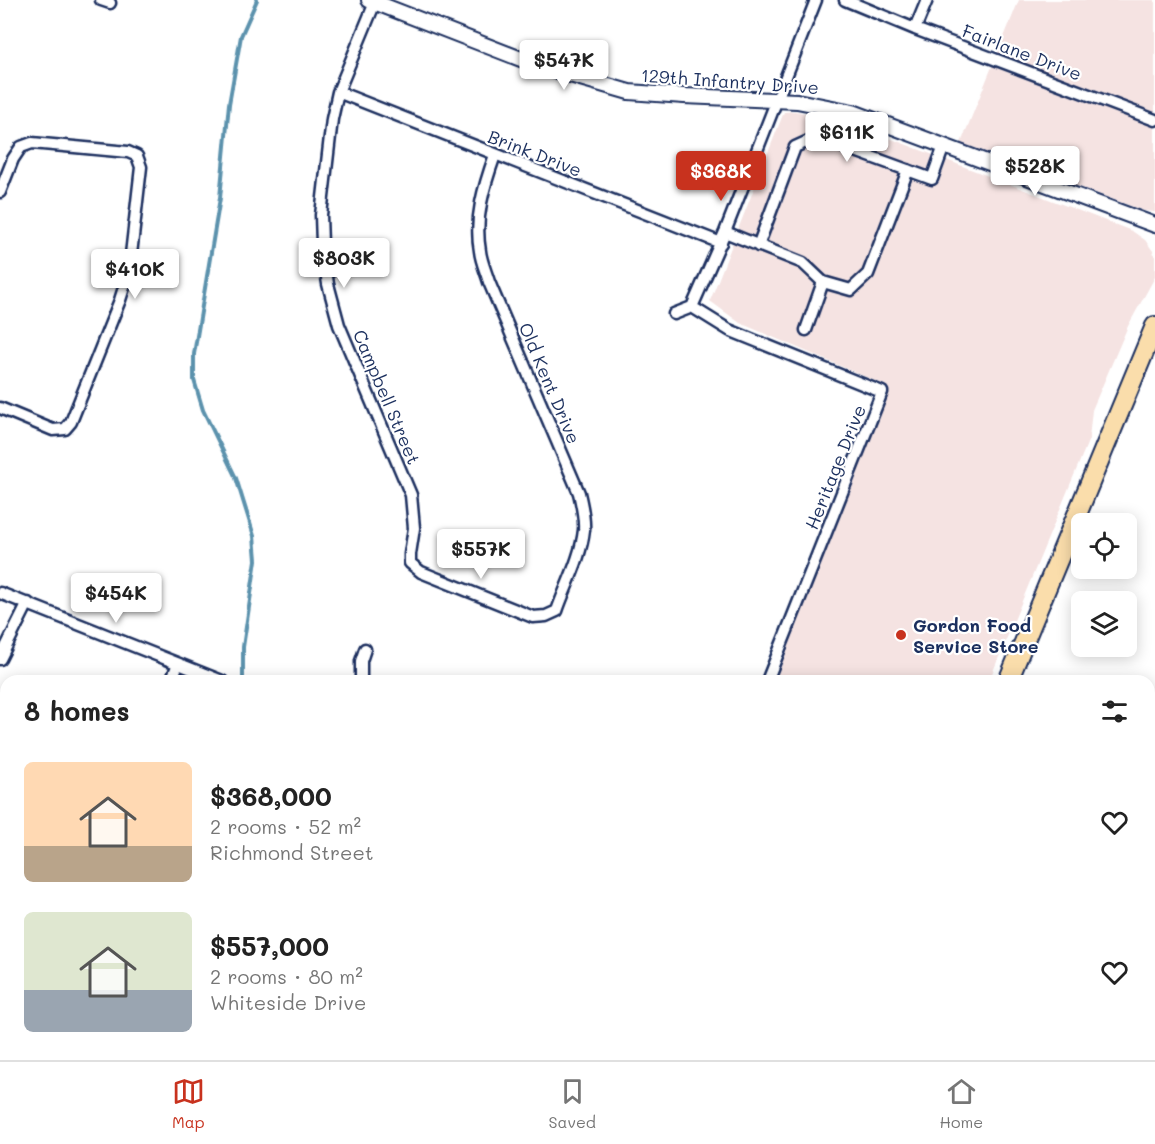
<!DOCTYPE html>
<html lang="en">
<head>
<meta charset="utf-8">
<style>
	:root { --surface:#fff; --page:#f2f2f2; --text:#222; --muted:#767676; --line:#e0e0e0; --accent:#c8321e }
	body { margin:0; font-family:Mali,sans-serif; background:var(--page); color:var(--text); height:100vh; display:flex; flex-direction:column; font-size:22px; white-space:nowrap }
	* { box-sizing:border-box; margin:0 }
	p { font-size:20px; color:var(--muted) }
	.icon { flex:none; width:33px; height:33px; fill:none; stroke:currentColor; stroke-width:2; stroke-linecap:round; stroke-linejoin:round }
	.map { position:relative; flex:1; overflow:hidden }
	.drawer { position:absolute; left:0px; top:675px; width:1155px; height:386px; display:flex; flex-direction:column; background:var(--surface); border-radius:18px 18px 0 0; box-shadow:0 3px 15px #0003 }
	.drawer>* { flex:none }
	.controls { position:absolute; left:1071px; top:513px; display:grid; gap:12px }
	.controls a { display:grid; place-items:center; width:66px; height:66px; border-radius:9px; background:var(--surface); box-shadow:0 3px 15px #0003; font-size:30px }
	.price { position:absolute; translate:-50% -51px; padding:0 14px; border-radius:6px; background:#fff; color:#222; font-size:20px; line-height:39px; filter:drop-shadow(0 2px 3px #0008) }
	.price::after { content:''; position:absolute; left:50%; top:36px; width:18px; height:14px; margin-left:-9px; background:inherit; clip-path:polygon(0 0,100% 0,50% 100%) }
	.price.selected { background:var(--accent); color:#fff }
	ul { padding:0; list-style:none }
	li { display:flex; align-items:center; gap:18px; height:150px; padding:0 24px }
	li span { display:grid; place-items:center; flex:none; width:168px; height:120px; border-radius:9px; color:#555 }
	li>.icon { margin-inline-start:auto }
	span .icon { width:72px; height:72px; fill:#fffc; stroke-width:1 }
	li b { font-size:26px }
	h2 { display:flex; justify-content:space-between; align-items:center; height:72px; padding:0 24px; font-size:26px }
	.tabs { display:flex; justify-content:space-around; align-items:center; height:84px; border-top:2px solid var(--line); background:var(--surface); font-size:16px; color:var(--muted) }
	.tabs a { display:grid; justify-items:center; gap:3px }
	.tabs .selected { color:var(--accent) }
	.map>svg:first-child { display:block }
</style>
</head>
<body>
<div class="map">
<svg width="1155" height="1060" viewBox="0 0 1155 1060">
	<rect width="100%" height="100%" fill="#fff"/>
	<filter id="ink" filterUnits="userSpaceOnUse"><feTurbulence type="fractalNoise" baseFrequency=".0167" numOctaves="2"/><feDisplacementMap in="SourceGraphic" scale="12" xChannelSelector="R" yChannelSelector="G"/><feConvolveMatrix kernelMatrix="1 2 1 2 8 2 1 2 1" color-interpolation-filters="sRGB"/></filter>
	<g filter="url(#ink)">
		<!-- built -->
		<path fill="#f5e3e2" d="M1019,0h136v212l-11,-1 -183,-68z
			M795,111l52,11 285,109 13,9 8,11 2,6v20l-27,49 -36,84 -3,29 -100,242h-215l113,-295 -147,-63 -30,-22 74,-189z
			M629,1055v-1l207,1 -2,5h-207z"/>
		<!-- green -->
		<path fill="#d2e497" stroke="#768a7a" stroke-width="1.5" d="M1155,1053v7h-272l3,-6h253l6,2z"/>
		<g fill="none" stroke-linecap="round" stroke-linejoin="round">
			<!-- stream -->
			<path stroke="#5b92ad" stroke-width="4" d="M243,678v-31l13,-87 -2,-24 -18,-58 -33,-68 -9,-30v-26l26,-156 9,-94 12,-68 16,-36
				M255,1060l4,-6"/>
			<!-- minor casing -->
			<g stroke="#1b2f5e" stroke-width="15">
				<path id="minor" d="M101,0l9,3
					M376,0l-38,92 -6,27 -11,96 1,29 6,40 11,41 72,170 3,33 -4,26v9l11,9 112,45 13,-1 11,-5c9,-26 24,-53 27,-81 1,-12 -2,-24 -5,-37l-90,-211c-3,-10 -8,-21 -9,-31 -6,-33 4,-65 15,-96
					M845,0l70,29 240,91
					M915,29l12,-29
					M338,92l383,151
					M0,192l13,-33 8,-12 11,-4 96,9 9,4 4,11 -12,105 -9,28 -49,122 -6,7 -12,1 -53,-22
					M725,232l78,31 20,19 -17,48
					M758,246l37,-99 22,-10 115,42 12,-33
					M823,282l28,8 17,-16 40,-104
					M692,307l37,23 153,62 -115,289
					M674,314l18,-7 33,-75 91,-232
					M0,593l222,88
					M0,659l28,-56
					M171,681l7,-17
					M361,681v-20l4,-12
					M140,1060l3,-6
					M381,1060l3,-6
					M613,1060l2,-6"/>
			</g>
			<!-- tertiary casing -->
			<g stroke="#1b2f5e" stroke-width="18">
				<path id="tertiary" d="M369,0l170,66 90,26 55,4 113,5 56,11 302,113"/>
			</g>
			<!-- primary casing -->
			<g stroke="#1b2f5e" stroke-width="22">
				<path id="primary" d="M1008,681l147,-355
					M852,1060l3,-6"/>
			</g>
			<!-- minor -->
			<use href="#minor" stroke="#fff" stroke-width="10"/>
			<!-- tertiary -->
			<use href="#tertiary" stroke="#fff" stroke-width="14"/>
			<!-- primary -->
			<use href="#primary" stroke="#faddab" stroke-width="18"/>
		</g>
	</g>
	<!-- markers -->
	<circle fill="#c8321e" stroke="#fff" stroke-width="2" cx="901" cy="635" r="6"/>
	<g text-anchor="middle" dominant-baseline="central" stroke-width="4.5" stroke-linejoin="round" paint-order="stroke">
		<!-- street labels -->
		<g font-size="18" fill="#1b2f5e" stroke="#fff">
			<text transform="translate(1022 52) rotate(21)">Fairlane Drive</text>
			<text transform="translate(730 81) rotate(4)">129th Infantry Drive</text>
			<text transform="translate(535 153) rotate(21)">Brink Drive</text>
			<text transform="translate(550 383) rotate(67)">Old Kent Drive</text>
			<text transform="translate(387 397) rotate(67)">Campbell Street</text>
			<text transform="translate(835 467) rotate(-68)">Heritage Drive</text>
		</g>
		<!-- poi labels -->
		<g font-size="18" font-weight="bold" fill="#1b2f5e" stroke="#fff" text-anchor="start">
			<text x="913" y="625">Gordon Food<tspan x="913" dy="21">Service Store</tspan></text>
		</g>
	</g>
</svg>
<div class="controls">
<a><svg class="icon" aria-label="locate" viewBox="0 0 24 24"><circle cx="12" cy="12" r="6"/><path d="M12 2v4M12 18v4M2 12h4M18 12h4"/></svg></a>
<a><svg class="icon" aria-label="layers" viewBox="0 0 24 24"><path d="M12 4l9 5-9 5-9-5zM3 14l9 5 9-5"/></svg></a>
</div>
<b class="price" style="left:564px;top:91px">$547K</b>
<b class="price" style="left:847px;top:163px">$611K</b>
<b class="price" style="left:1035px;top:197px">$528K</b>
<b class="price selected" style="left:721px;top:202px">$368K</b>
<b class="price" style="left:344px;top:289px">$803K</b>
<b class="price" style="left:135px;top:300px">$410K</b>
<b class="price" style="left:481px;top:580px">$557K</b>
<b class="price" style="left:116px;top:624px">$454K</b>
<section class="drawer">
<h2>8 homes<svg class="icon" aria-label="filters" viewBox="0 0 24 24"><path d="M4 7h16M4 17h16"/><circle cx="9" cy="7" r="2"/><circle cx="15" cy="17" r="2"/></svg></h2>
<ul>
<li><span style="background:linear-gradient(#ffd9b3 70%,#b9a48a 0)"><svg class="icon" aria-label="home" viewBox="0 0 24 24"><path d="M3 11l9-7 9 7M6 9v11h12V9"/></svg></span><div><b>$368,000</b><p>2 rooms · 52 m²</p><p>Richmond Street</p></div><svg class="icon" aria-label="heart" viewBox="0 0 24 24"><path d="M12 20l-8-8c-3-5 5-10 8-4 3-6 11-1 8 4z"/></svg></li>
<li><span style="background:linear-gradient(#dfe7d0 65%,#9aa5b1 0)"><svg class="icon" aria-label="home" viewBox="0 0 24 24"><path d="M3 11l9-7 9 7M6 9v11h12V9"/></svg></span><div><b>$557,000</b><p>2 rooms · 80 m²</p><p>Whiteside Drive</p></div><svg class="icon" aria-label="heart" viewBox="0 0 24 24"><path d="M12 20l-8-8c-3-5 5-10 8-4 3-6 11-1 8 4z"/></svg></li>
</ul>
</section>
</div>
<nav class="tabs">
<a class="selected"><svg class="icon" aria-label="map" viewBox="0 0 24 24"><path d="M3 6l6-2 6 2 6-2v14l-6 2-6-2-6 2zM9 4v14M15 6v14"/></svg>Map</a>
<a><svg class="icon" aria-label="saved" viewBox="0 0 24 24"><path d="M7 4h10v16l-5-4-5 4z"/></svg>Saved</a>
<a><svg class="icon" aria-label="home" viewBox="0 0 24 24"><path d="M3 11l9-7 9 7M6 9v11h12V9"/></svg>Home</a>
</nav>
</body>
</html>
